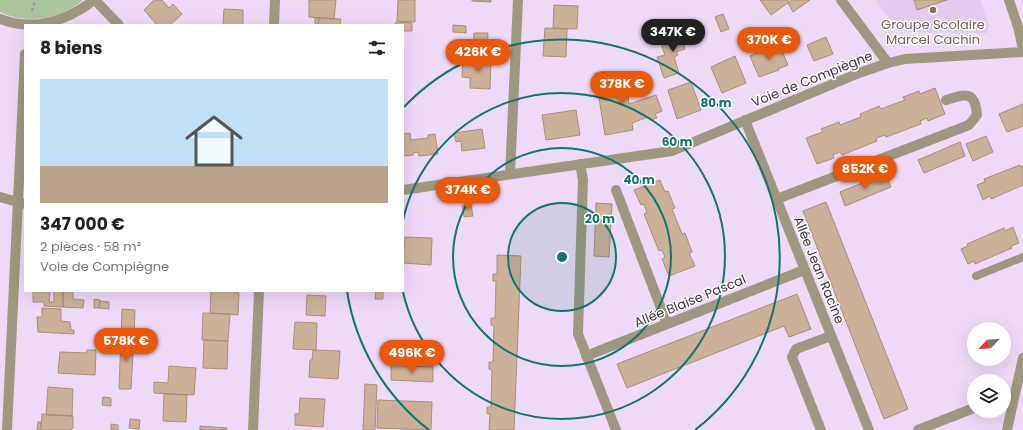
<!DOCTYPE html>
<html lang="fr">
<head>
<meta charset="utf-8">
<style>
	:root { --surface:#fff; --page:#f6f6f6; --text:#202124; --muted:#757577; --accent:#ea580c }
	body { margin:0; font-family:Poppins,sans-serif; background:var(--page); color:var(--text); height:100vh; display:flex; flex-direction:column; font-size:15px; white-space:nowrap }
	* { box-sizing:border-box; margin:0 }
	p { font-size:13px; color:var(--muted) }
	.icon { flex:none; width:22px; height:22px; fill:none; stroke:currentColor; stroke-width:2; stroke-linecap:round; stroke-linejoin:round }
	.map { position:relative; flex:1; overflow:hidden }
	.drawer { position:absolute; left:24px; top:24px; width:380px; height:268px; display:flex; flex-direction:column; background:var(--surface); border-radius:0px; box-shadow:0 4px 16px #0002 }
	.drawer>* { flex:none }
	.needle { width:26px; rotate:244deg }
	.buttons { position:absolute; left:967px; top:322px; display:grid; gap:8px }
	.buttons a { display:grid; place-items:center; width:44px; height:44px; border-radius:50%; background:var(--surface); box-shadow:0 4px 16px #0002; font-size:20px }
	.price { position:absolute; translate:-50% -34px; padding:0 9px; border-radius:14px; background:var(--accent); color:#fff; font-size:13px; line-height:26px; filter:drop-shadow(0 1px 2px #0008) }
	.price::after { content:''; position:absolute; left:50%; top:24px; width:12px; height:9px; margin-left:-6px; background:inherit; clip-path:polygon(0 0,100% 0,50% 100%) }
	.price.active { background:#222; color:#fff }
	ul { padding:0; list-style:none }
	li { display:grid; align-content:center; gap:8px; height:212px; padding:0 16px }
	li span { display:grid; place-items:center; height:124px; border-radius:0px; color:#555 }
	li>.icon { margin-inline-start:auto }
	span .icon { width:72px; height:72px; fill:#fffc; stroke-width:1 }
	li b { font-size:17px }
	h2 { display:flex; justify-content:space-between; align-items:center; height:48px; padding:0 16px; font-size:17px }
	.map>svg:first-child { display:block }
</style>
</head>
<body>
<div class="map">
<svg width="1023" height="430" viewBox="0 0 1023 430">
	<rect width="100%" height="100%" fill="#eed9f8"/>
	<!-- built -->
	<path fill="#e4caef" d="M876,0h104l9,26 -2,7 -80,-1 -17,-12z"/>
	<!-- green -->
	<path fill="#adc59c" d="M0,0h83c-22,19 -57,25 -83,12z"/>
	<!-- building -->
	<path fill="#cdb098" stroke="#a98d77" d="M154,0h8l7,8 4,-4 9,10 -12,11h-13l-13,-15z
		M309,0h27l-2,19 -25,-2z
		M398,0h17v22l-18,-1z
		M472,0h19v2l-19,-1z
		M760,0h28l1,2 -18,13z
		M792,0h18l-17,12 -5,-9z
		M914,0h33l-30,10z
		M554,5l24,1 -1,23 -24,-1z
		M224,9l19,1v15h-20z
		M723,14l6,15 -8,3 -6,-15z
		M315,18h4l-1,7h-3z
		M319,18l22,1 -1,6h-22z
		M396,22l16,1v8h-9v-6h-8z
		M453,25l13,1v7l-13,-1z
		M685,25l7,17 -8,3 1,4 -9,3 2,3 -4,2 5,16 -15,5 -7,-21 8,-2 -5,-14 8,-1 5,1 9,-4 -3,-8z
		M545,28l22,1 -1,28 -23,-1z
		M474,33h14l-1,21h-2v7l-11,-1 1,-7h-2z
		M826,37l7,17 -19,7 -7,-16z
		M779,44l9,21 -10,4 1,1 -20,7 -9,-21z
		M735,56l11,27 -24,10 -11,-26z
		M463,60l28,1 -1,28 -20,-1v-10l-8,-1z
		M595,73l30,2 4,29 27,-9 6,16 -7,3 2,4 -7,2 -2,-3 -16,6 1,7 -28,5z
		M691,82l10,28 -24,9 -9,-29z
		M935,88l10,26 -17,7 -1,-3 -7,3 1,3 -35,13 -1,-2 -9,3 1,3 -35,14 -2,-3 -7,3 1,3 -17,6 -11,-26 17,-6 -2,-3 18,-7 1,3 21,-8 -1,-3 19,-8 2,3 24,-9 -2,-3 16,-6 1,3z
		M1023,104v22l-16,6 -8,-18z
		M576,110l4,25 -34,5 -4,-25z
		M482,129l3,19 -23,3 -1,-10 -5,1 -2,-9z
		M410,133l1,7 17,-2v-3l7,-1 3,20 -19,2 -1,-4 -5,1v2l-10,1v-22z
		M986,136l7,16 -20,9 -7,-17z
		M960,142l5,14 -41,17 -6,-13z
		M1020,165l1,2 2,-1v19l-32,14 -1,-3 -7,4 -6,-15 8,-3 -1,-3z
		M885,174l6,13 -46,19 -5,-14z
		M660,180l5,12 3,-1 7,17 -3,1 10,25 3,-1 7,19 -3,1 6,13 -26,10 -7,-17 3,-2 -3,-7 -3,1 -15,-37 3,-1 -3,-9 -3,1 -7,-15z
		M826,202l82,207 -24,10 -81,-208z
		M596,203l16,1 -3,53 -15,-1z
		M471,205l2,11 -9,1 -2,-11z
		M1013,227l6,16 -8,3 1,2 -37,16 -1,-3 -6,3 -7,-15 7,-3 -1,-2 37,-16 1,3z
		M405,237l27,1 -1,27 -28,-2z
		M497,255l24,1 -7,174h-25l1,-16h-3v-7h4l1,-37 -3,-1v-7h4l1,-36 -3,-1v-7h4l1,-37h-3v-7h4z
		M33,291l17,1 -1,10h5v-11h9v16l-19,-1v-4h-11z
		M63,291h10v8l11,1 -1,8 -20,-1z
		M211,291h23v1l5,1 -1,22 -28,-2z
		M376,291h7v8h-8z
		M797,294l14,35 -22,8 -5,-11 -157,62 -10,-24z
		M307,295l19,1 -1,20 -19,-1z
		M94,299l6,1 -1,8h-5z
		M100,301l9,1v7l-10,-1z
		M42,308l19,1v12l9,1 1,8h3v4l-36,-2 -1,-15h5z
		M122,309l13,1 -1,27 -13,-1z
		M203,313l27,1 -2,27 -26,-1z
		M295,322l22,1 -1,27 -23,-1z
		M121,336l13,1 -3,52h-12z
		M204,340l24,1 -1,28 -24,-1z
		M87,350h9l-1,25 -37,-2 2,-21 27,1z
		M313,350l27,1 -2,28 -29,-2 1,-17h2z
		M391,365l42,2v15l-42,-2z
		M169,366l27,2 -2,27 -40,-2v-11l14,1z
		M365,384l12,1 -2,45h-12z
		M48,387l25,2 -1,27 -26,-1z
		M164,394l23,1 -1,27 -23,-1z
		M103,397l8,1v8l-9,-1z
		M300,398l25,1 -2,28 -28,-2v-11h4z
		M378,400l54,2 -1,28 -54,-2z
		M42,414l31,2v12l-2,2h-30z
		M130,419l10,1 -1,9 -10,-1z
		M38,422h3v8h-4z
		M111,424l7,1v5h-7z
		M200,426l27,2v2h-27z"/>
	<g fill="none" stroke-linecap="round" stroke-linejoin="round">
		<!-- path -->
		<path stroke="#a393aa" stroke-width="2.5" stroke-dasharray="3 3" stroke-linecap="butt" d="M32,11l3,-11"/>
		<!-- lane -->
		<path stroke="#9e9880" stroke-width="8" d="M976,276l47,-19"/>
		<!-- street -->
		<path stroke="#9e9880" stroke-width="10" d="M95,0l24,25
			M841,0l47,63
			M1009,0l9,27 5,22
			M0,19c33,13 67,2 94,-19
			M274,25l1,-25
			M745,120l124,310
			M580,164l3,16 -5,154 38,96
			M510,174l8,-174
			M403,190l269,-39 187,-78 29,-10 17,-4 118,-7
			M616,190l51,134
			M0,197l25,7
			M777,199l192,-74 8,-10c-2,-25 -12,-21 -31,-15
			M586,356l218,-86
			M7,430l18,-376
			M253,430l6,-139
			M821,430l-29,-73 4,-8 35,-13
			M918,430l56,-22
			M1007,430l16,-72"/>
	</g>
	<!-- distance rings -->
	<circle cx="562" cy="257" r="54" fill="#0f766e" fill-opacity=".12"/>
	<g fill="none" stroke="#0f766e" stroke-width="2">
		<circle cx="562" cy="257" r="54"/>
		<circle cx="562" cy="257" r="109"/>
		<path d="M403 220A163 163 0 1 1 403 292"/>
		<path d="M429 430A218 218 0 0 1 347 291M404 107A218 218 0 1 1 695 430"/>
	</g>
	<!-- markers -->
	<circle fill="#8d6e63" stroke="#fff" stroke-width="1.5" cx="933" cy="10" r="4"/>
	<g text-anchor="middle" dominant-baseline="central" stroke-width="3" stroke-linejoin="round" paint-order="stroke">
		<!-- education labels -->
		<g font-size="13" fill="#785e54" stroke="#fff">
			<text x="933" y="24">Groupe Scolaire<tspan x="933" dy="15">Marcel Cachin</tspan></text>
		</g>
		<!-- street labels -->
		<g font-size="13" fill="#3b333f" stroke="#fff">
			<text transform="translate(812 79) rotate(-22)">Voie de Compiègne</text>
			<text transform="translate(819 270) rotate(68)">Allée Jean Racine</text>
			<text transform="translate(690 301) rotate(-22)">Allée Blaise Pascal</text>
		</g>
	</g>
	<circle cx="562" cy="257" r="6" fill="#0f766e" stroke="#fff" stroke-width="2"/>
	<g font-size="12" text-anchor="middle" font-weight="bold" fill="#0f766e" stroke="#fff" stroke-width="3" stroke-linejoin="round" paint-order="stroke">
		<text x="716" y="107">80 m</text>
		<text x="677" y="146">60 m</text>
		<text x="639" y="184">40 m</text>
		<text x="600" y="223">20 m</text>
	</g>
</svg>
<div class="buttons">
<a><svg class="needle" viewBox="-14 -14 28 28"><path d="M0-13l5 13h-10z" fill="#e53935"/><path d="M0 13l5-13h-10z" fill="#757577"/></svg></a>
<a><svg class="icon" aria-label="layers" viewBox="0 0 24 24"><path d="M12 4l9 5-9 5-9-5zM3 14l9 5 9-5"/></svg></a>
</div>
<b class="price active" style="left:673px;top:53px">347K €</b>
<b class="price" style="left:769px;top:61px">370K €</b>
<b class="price" style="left:478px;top:73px">426K €</b>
<b class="price" style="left:622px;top:105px">378K €</b>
<b class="price" style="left:865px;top:190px">852K €</b>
<b class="price" style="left:468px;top:211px">374K €</b>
<b class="price" style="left:126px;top:362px">578K €</b>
<b class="price" style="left:412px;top:374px">496K €</b>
<section class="drawer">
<h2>8 biens<svg class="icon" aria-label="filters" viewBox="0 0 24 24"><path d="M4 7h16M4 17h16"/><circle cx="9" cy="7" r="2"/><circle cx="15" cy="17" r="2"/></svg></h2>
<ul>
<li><span style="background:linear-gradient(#bfe0f5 70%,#b9a48a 0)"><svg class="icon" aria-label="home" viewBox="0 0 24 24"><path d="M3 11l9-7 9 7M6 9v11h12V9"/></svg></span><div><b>347 000 €</b><p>2 pièces · 58 m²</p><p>Voie de Compiègne</p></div></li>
</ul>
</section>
</div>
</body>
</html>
